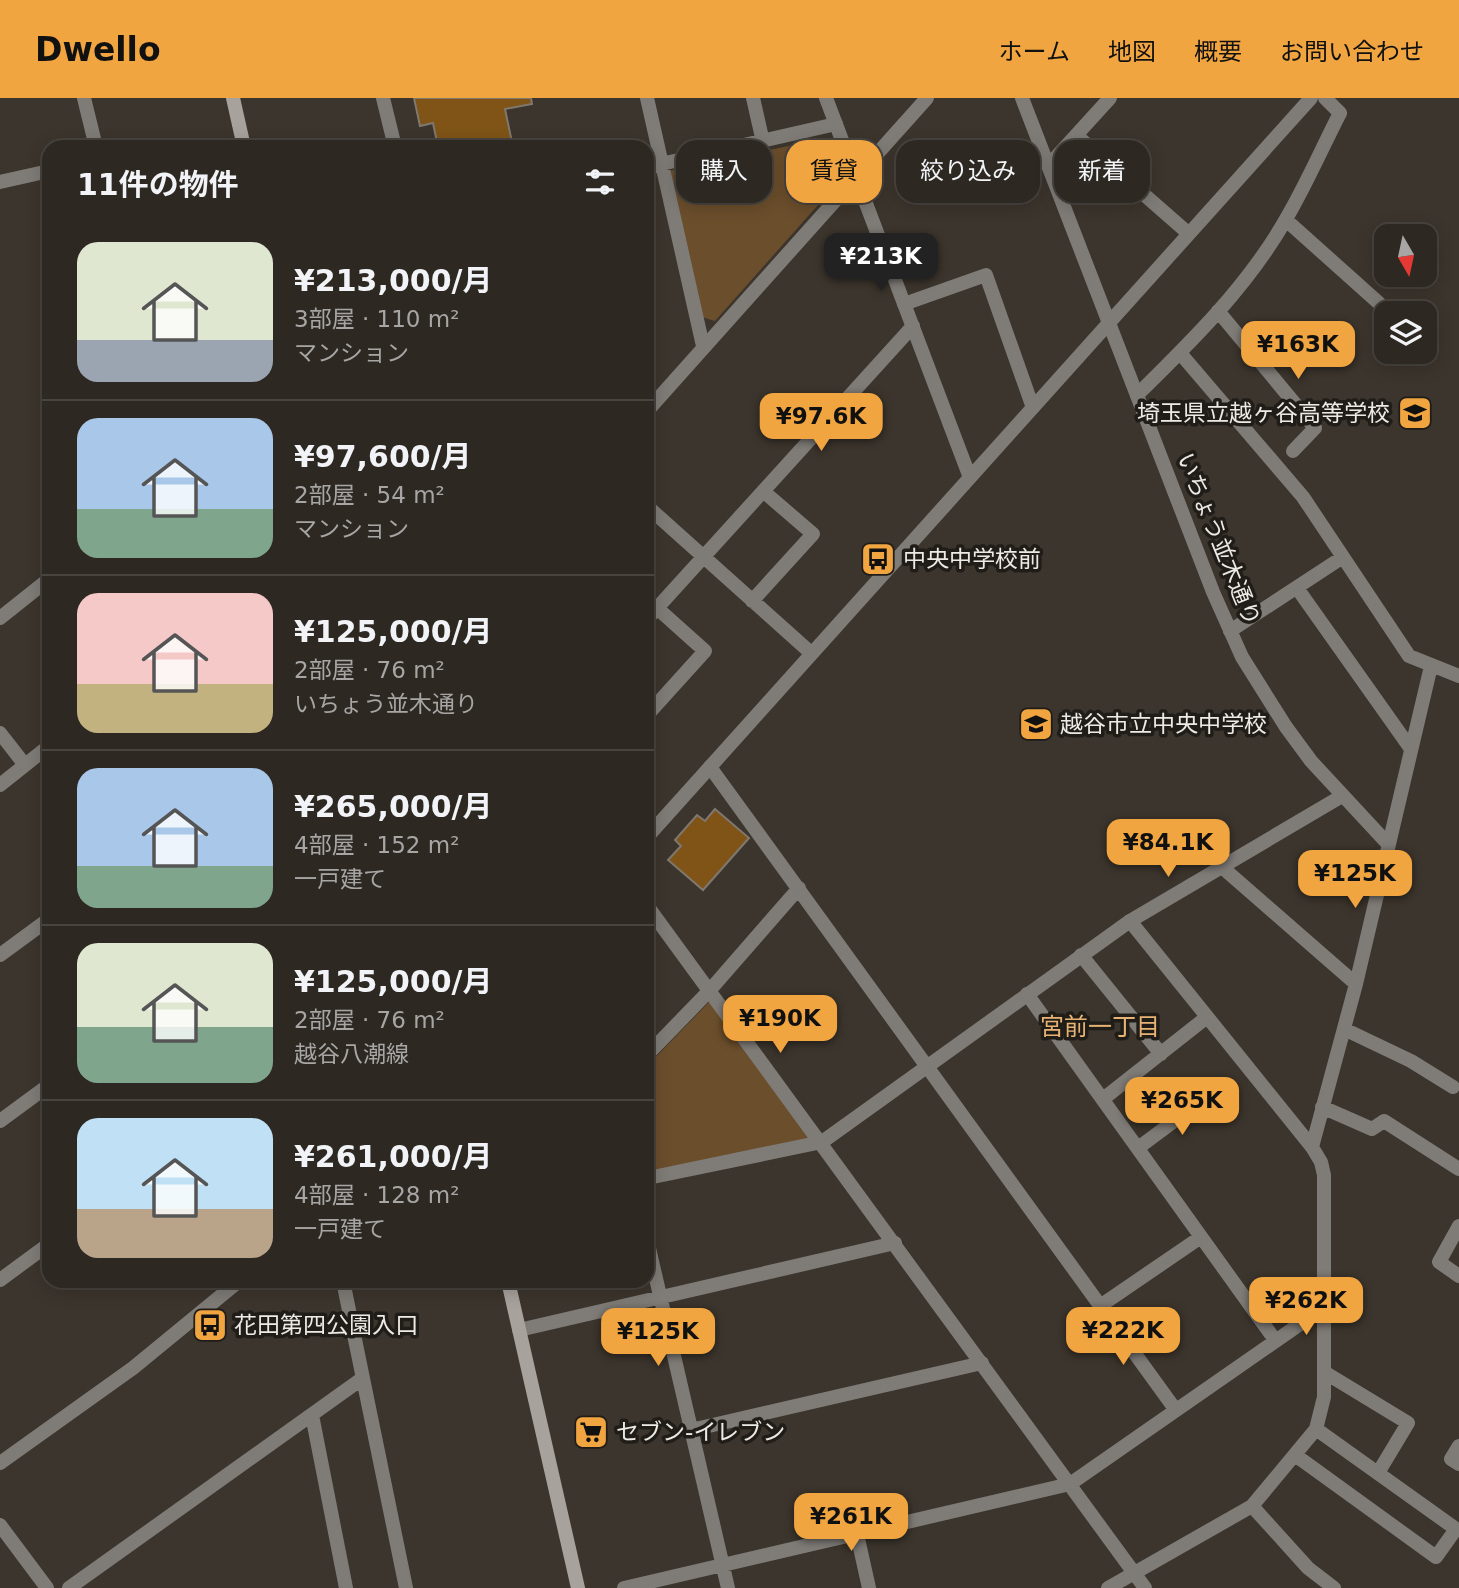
<!DOCTYPE html>
<html lang="ja">
<head>
<meta charset="utf-8">
<style>
	:root { --surface:#2d2822; --page:#35302a; --text:#f1f3f6; --muted:#a7a6a5; --line:#484440; --accent:#f1a540 }
	body { margin:0; font-family:"DejaVu Sans","Noto Sans JP",sans-serif; background:var(--page); color:var(--text); height:100vh; display:flex; flex-direction:column; font-size:26px; white-space:nowrap }
	* { box-sizing:border-box; margin:0 }
	p { font-size:23px; color:var(--muted) }
	.icon { flex:none; width:38px; height:38px; fill:none; stroke:currentColor; stroke-width:2; stroke-linecap:round; stroke-linejoin:round }
	.map { position:relative; flex:1; overflow:hidden }
	.panel { position:absolute; left:42px; top:42px; width:612px; height:1148px; display:flex; flex-direction:column; background:var(--surface); border-radius:21px; box-shadow:0 4px 18px #0003,0 0 0 2px var(--line) }
	.panel>* { flex:none }
	.hud { position:absolute; left:676px; top:42px; width:665px; height:63px; display:flex; gap:14px }
	.needle { width:46px; rotate:171deg }
	.controls { position:absolute; left:1374px; top:126px; display:grid; gap:14px }
	.controls a { display:grid; place-items:center; width:63px; height:63px; border-radius:14px; background:var(--surface); box-shadow:0 4px 18px #0003,0 0 0 2px var(--line); font-size:35px }
	.price { position:absolute; translate:-50% -60px; padding:0 16px; border-radius:14px; background:var(--accent); color:#111; font-size:23px; line-height:46px; filter:drop-shadow(0 2px 4px #0008) }
	.price::after { content:''; position:absolute; left:50%; top:42px; width:21px; height:16px; margin-left:-10px; background:inherit; clip-path:polygon(0 0,100% 0,50% 100%) }
	.price.active { background:#222; color:#fff }
	ul { padding:0; list-style:none }
	li { display:flex; align-items:center; gap:21px; height:175px; padding:0 35px }
	li+li { border-top:2px solid var(--line) }
	li span { display:grid; place-items:center; flex:none; width:196px; height:140px; border-radius:21px; color:#555 }
	li>.icon { margin-inline-start:auto }
	span .icon { width:84px; height:84px; fill:#fffc; stroke-width:1 }
	li b { font-size:30px }
	h2 { display:flex; justify-content:space-between; align-items:center; height:84px; padding:0 35px; font-size:30px }
	.tag { padding:0 24px; border-radius:21px; background:var(--surface); box-shadow:0 4px 18px #0003,0 0 0 2px var(--line); font-size:24px; line-height:63px }
	.tag.active { background:var(--accent); color:#111 }
	header { display:flex; align-items:center; gap:42px; box-sizing:border-box; height:98px; padding:0 35px; background:var(--accent); color:#111 }
	header strong { font-size:33px }
	nav { display:flex; gap:38px; margin-inline-start:auto; font-size:24px }
	.map>svg:first-child { display:block }
</style>
</head>
<body>
<header>
<strong>Dwello</strong>
<nav><a>ホーム</a><a>地図</a><a>概要</a><a>お問い合わせ</a></nav>
</header>
<div class="map">
<svg width="1459" height="1490" viewBox="0 0 1459 1490">
	<rect width="100%" height="100%" fill="#3c352d"/>
	<!-- green -->
	<path fill="#6b4e2c" d="M827,40l14,41 -126,142 -13,-4 -34,-146z
		M710,903l101,138 -163,33v-107z"/>
	<!-- building -->
	<path fill="#805417" stroke="#7f786f" stroke-width="2" d="M414,0h117l1,6 -27,5 8,38h-75l-5,-24 -13,3z
		M715,711l34,29 -46,52 -35,-30 13,-14 -6,-6 22,-25 8,6z"/>
	<g fill="none" stroke-linecap="round" stroke-linejoin="round">
		<!-- minor -->
		<path stroke="#7f7c78" stroke-width="14" d="M84,0l12,49
			M383,0l12,49
			M647,0l56,248
			M753,0l10,44
			M1076,37l112,98
			M1049,67l61,-67
			M648,69l188,-43
			M0,84l49,-11
			M1286,122l104,93
			M904,206l82,-29 46,130
			M1218,213l97,117 -22,23
			M1180,255l123,144 106,159 50,20
			M1137,297c54,-53 111,-109 149,-176 20,-34 36,-71 54,-106l-15,-15
			M648,409l163,146
			M1297,490l114,161
			M752,503l61,-67 -50,-43
			M648,520l265,-292
			M1230,533l113,-74
			M648,616l57,-63 -48,-43
			M0,635l25,32
			M710,669l465,642
			M0,687l49,-39
			M1223,770l133,116
			M1130,823l182,226
			M0,857l49,-36
			M1081,857l80,99
			M1027,896l248,346
			M1344,931l67,32 42,26
			M648,956l62,-64 89,-102
			M1103,1001l104,-82
			M1322,1009l50,22 12,-8 75,48
			M0,1023l49,-36
			M1138,1050l67,-50
			M648,1080l174,-36
			M1459,1128l-20,36 20,14
			M648,1146l80,344
			M0,1182l49,-36
			M343,1183l63,307
			M1100,1208l101,-69
			M519,1232l376,-87
			M1324,1274l84,51 -30,50
			M312,1317l34,173
			M691,1332l291,-67
			M1459,1348l-8,13 8,5
			M1295,1357l141,102 20,-28 -140,-100
			M1252,1408l56,62 26,20
			M0,1427l47,63
			M857,1436l12,54
			M69,1490l294,-210
			M624,1490l446,-104 253,-176
			M1108,1490l144,-82 64,-77 8,-32v-222l-3,-13 -9,-15 44,-163 75,-318"/>
		<!-- tertiary -->
		<path stroke="#7f7c78" stroke-width="14" d="M826,0l143,377
			M1022,0l191,494 29,65 44,70 25,34 77,83
			M648,312l279,-312
			M0,520l49,-39
			M648,738l663,-738
			M648,809l497,681
			M822,1044l308,-221 212,-125
			M0,1365l133,-95 106,-87"/>
		<!-- secondary -->
		<path stroke="#a8a29c" stroke-width="14" d="M233,0l11,49
			M508,1183l70,307"/>
	</g>
	<!-- icons -->
	<defs>
		<g id="school-square" transform="scale(1.75)"><rect x="-9" y="-9" width="18" height="18" rx="4" fill="#f1a540" stroke="#201d19"/><path d="M0-5L7-2L0 1L-7-2ZM-4 1L0 2.5L4 1V4Q0 6-4 4Z" fill="#111"/></g>
		<g id="bus-square" transform="scale(1.75)"><rect x="-9" y="-9" width="18" height="18" rx="4" fill="#f1a540" stroke="#201d19"/><path d="M-5-6H5V4H4V6H2V4H-2V6H-4V4H-5ZM-3.5-4V0h7V-4ZM-3.5 1.2v1.5H-2V1.2ZM2 1.2v1.5H3.5V1.2Z" fill="#111"/></g>
		<g id="supermarket-square" transform="scale(1.75)"><rect x="-9" y="-9" width="18" height="18" rx="4" fill="#f1a540" stroke="#201d19"/><path d="M-6-5.5h2.5l.6 2H6L4.5 2H-2.5L-4.4-4H-6ZM-1.5 3.2a1.3 1.3 0 1 0 .1 0ZM3 3.2a1.3 1.3 0 1 0 .1 0Z" fill="#111"/></g>
	</defs>
	<g fill-rule="evenodd">
		<use href="#school-square" x="1415" y="315"/>
		<use href="#bus-square" x="878" y="461"/>
		<use href="#school-square" x="1036" y="626"/>
		<use href="#bus-square" x="210" y="1227"/>
		<use href="#supermarket-square" x="591" y="1334"/>
	</g>
	<g text-anchor="middle" dominant-baseline="central" stroke-width="7" stroke-linejoin="round" paint-order="stroke">
		<!-- poi labels -->
		<g font-size="23" fill="#ede9e4" stroke="#201d19" text-anchor="start">
			<text x="1390" y="315" text-anchor="end">埼玉県立越ヶ谷高等学校</text>
			<text x="903" y="461">中央中学校前</text>
			<text x="1060" y="626">越谷市立中央中学校</text>
			<text x="234" y="1227">花田第四公園入口</text>
			<text x="616" y="1334">セブン-イレブン</text>
		</g>
		<!-- street labels -->
		<g font-size="23" fill="#ede9e4" stroke="#201d19">
			<text transform="translate(1219 441) rotate(68)">いちょう並木通り</text>
		</g>
		<!-- neighbourhood labels -->
		<g font-size="24" fill="#e7b375" stroke="#201d19">
			<text x="1100" y="929">宮前一丁目</text>
		</g>
	</g>
</svg>
<div class="controls">
<a><svg class="needle" viewBox="-14 -14 28 28"><path d="M0-13l5 13h-10z" fill="#e53935"/><path d="M0 13l5-13h-10z" fill="#a7a6a5"/></svg></a>
<a><svg class="icon" aria-label="layers" viewBox="0 0 24 24"><path d="M12 4l9 5-9 5-9-5zM3 14l9 5 9-5"/></svg></a>
</div>
<b class="price active" style="left:881px;top:195px">¥213K</b>
<b class="price" style="left:1298px;top:283px">¥163K</b>
<b class="price" style="left:821px;top:355px">¥97.6K</b>
<b class="price" style="left:1168px;top:781px">¥84.1K</b>
<b class="price" style="left:1355px;top:812px">¥125K</b>
<b class="price" style="left:780px;top:957px">¥190K</b>
<b class="price" style="left:1182px;top:1039px">¥265K</b>
<b class="price" style="left:1306px;top:1239px">¥262K</b>
<b class="price" style="left:1123px;top:1269px">¥222K</b>
<b class="price" style="left:658px;top:1270px">¥125K</b>
<b class="price" style="left:851px;top:1455px">¥261K</b>
<div class="hud">
<a class="tag">購入</a>
<a class="tag active">賃貸</a>
<a class="tag">絞り込み</a>
<a class="tag">新着</a>
</div>
<section class="panel">
<h2>11件の物件<svg class="icon" aria-label="filters" viewBox="0 0 24 24"><path d="M4 7h16M4 17h16"/><circle cx="9" cy="7" r="2"/><circle cx="15" cy="17" r="2"/></svg></h2>
<ul>
<li><span style="background:linear-gradient(#dfe7d0 70%,#9aa5b1 0)"><svg class="icon" aria-label="home" viewBox="0 0 24 24"><path d="M3 11l9-7 9 7M6 9v11h12V9"/></svg></span><div><b>¥213,000/月</b><p>3部屋 · 110 m²</p><p>マンション</p></div></li>
<li><span style="background:linear-gradient(#a9c7e8 65%,#7fa58c 0)"><svg class="icon" aria-label="home" viewBox="0 0 24 24"><path d="M3 11l9-7 9 7M6 9v11h12V9"/></svg></span><div><b>¥97,600/月</b><p>2部屋 · 54 m²</p><p>マンション</p></div></li>
<li><span style="background:linear-gradient(#f6c9c9 65%,#c2b280 0)"><svg class="icon" aria-label="home" viewBox="0 0 24 24"><path d="M3 11l9-7 9 7M6 9v11h12V9"/></svg></span><div><b>¥125,000/月</b><p>2部屋 · 76 m²</p><p>いちょう並木通り</p></div></li>
<li><span style="background:linear-gradient(#a9c7e8 70%,#7fa58c 0)"><svg class="icon" aria-label="home" viewBox="0 0 24 24"><path d="M3 11l9-7 9 7M6 9v11h12V9"/></svg></span><div><b>¥265,000/月</b><p>4部屋 · 152 m²</p><p>一戸建て</p></div></li>
<li><span style="background:linear-gradient(#dfe7d0 60%,#7fa58c 0)"><svg class="icon" aria-label="home" viewBox="0 0 24 24"><path d="M3 11l9-7 9 7M6 9v11h12V9"/></svg></span><div><b>¥125,000/月</b><p>2部屋 · 76 m²</p><p>越谷八潮線</p></div></li>
<li><span style="background:linear-gradient(#bfe0f5 65%,#b9a48a 0)"><svg class="icon" aria-label="home" viewBox="0 0 24 24"><path d="M3 11l9-7 9 7M6 9v11h12V9"/></svg></span><div><b>¥261,000/月</b><p>4部屋 · 128 m²</p><p>一戸建て</p></div></li>
</ul>
</section>
</div>
</body>
</html>
